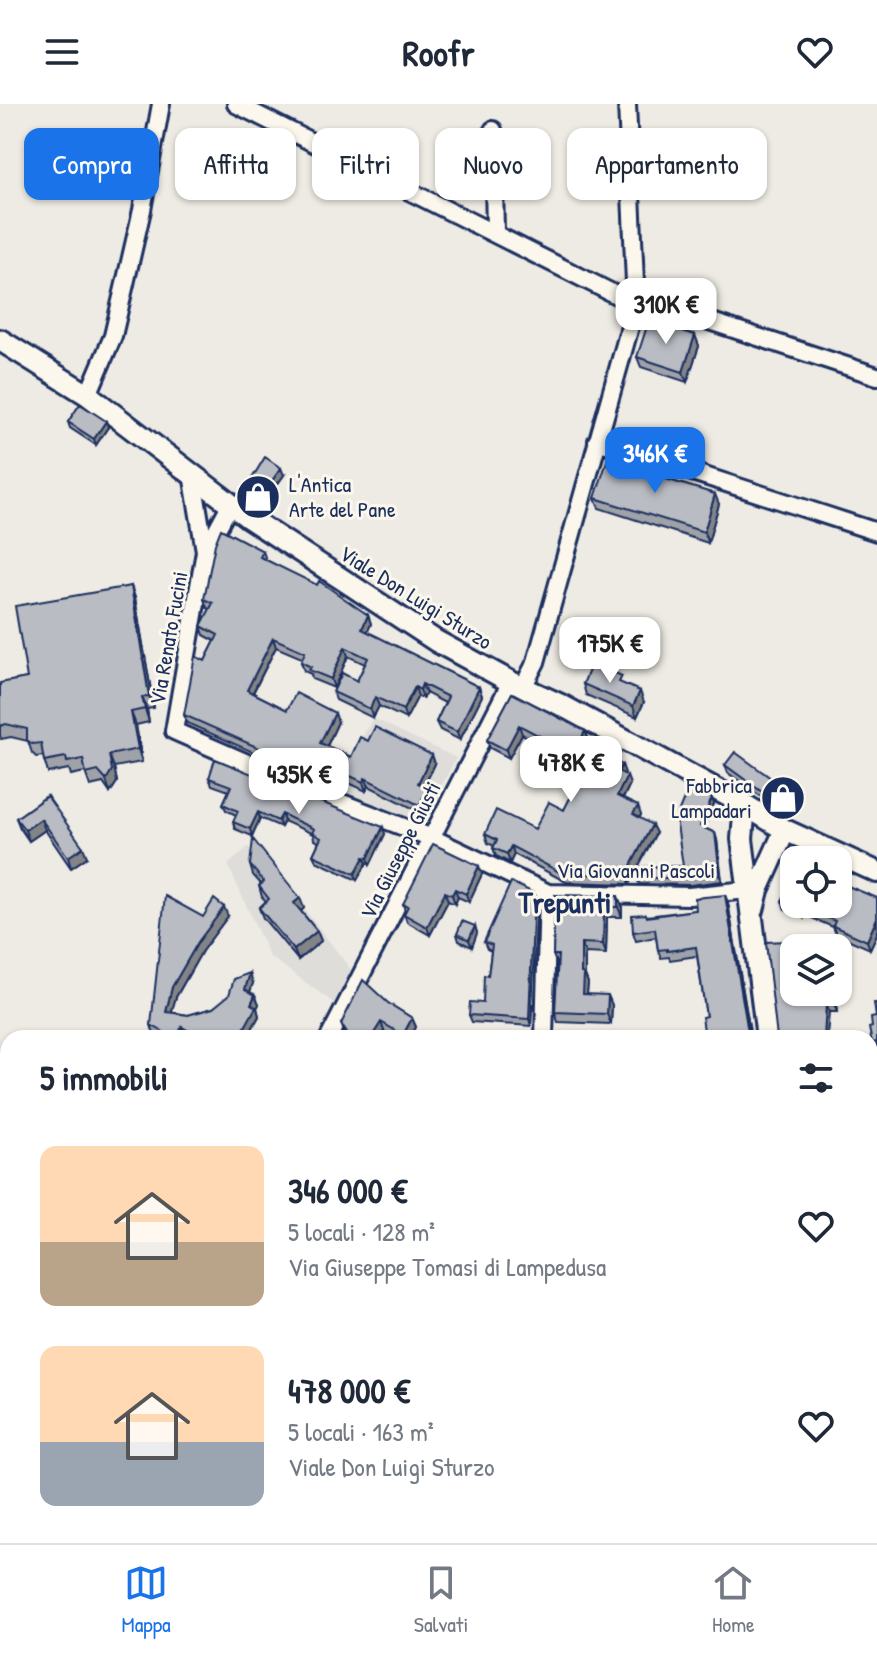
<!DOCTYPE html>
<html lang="it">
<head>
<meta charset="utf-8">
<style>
	:root { --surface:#fff; --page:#f2f2f3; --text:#1f2937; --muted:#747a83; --line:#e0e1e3; --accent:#1a73e8 }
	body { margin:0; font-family:"Patrick Hand",sans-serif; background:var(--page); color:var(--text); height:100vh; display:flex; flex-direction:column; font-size:30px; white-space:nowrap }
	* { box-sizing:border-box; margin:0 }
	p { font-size:26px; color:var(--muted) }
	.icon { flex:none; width:44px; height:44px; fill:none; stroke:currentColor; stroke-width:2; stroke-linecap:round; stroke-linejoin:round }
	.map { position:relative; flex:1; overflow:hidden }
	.panel { position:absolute; left:0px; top:926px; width:878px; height:514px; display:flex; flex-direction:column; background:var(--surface); border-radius:24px 24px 0 0; box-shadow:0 2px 6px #0004 }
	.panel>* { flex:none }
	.hud { position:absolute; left:24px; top:24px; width:830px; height:72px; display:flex; gap:16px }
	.fabs { position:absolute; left:780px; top:742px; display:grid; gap:16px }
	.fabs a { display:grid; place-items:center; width:72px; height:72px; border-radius:16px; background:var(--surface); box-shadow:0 2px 6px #0004; font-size:40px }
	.price { position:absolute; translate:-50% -68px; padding:0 18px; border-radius:16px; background:#fff; color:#222; font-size:26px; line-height:52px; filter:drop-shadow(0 2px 4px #0008) }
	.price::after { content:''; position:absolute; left:50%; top:48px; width:24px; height:18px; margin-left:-12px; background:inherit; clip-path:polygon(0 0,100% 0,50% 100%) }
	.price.on { background:var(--accent); color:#fff }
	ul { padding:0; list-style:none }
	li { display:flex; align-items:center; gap:24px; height:200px; padding:0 40px }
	li span { display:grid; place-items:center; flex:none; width:224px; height:160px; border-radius:16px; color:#555 }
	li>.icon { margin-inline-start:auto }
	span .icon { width:96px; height:96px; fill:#fffc; stroke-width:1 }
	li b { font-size:34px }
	h2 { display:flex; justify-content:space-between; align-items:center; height:96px; padding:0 40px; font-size:34px }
	.chip { padding:0 28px; border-radius:16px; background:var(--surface); box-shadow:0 2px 6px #0004; font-size:28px; line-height:72px }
	.chip.on { background:var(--accent); color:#fff }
	header { display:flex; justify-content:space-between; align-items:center; height:104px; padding:0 40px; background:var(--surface); font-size:36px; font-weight:700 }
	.tabs { display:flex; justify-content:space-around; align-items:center; height:112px; border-top:2px solid var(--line); background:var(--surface); font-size:22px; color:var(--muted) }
	.tabs a { display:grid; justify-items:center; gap:4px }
	.tabs .on { color:var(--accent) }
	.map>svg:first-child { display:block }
</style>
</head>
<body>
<header><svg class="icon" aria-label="menu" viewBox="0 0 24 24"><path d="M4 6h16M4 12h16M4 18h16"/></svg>Roofr<svg class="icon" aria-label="heart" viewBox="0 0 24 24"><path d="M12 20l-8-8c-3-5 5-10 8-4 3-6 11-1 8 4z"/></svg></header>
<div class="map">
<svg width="877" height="1439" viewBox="0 0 877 1439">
	<rect width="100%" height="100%" fill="#eeebe4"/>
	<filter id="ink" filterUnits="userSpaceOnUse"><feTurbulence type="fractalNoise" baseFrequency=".0125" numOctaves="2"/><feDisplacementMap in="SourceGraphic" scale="16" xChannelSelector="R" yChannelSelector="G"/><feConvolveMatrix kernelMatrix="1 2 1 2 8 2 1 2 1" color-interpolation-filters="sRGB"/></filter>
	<g filter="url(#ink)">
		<!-- built -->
		<path fill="#deddda" d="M373,614l83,40 -35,68 -87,-37z
			M248,743l22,17 81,106 -17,33 -65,-47 -41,-91z"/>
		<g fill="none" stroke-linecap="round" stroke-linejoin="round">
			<!-- minor casing -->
			<g stroke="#1b2f5e" stroke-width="22">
				<path id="minor" d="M236,0l400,201 15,-3 226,74
					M493,26l2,102
					M88,291l25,-59 29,-126 19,-106
					M597,337l280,91
					M192,370l13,77
					M230,401l-25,46 -31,180 137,60 121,47 116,55 141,3 58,-6
					M523,583l13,-25 100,-357 -9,-201
					M329,934l182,-356
					M544,934l4,-145
					M870,1250h7
					M0,1305h8
					M877,1392v3
					M827,1432l5,7
					M192,1439l3,-7"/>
			</g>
			<!-- major casing -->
			<g stroke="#1b2f5e" stroke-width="26">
				<path id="major" d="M0,236l88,55 161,123 187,123 75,41 50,23 184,100 40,25 92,42
					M745,701l-3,34 25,199
					M753,806l5,-20 27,-60
					M870,1431l7,8"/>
			</g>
			<!-- minor -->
			<use href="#minor" stroke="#fbf7ec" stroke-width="16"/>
			<!-- major -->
			<use href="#major" stroke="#fbf7ec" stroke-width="20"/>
		</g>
		<!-- wall -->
		<path fill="#9fa2a8" stroke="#1b2f5e" stroke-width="2" d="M695,231l4,11 -12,36 -46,-15 -4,-10z
			M106,317l2,6 -12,18 -26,-17 -2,-6z
			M654,368l1,3 64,29 -11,39 -109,-35 -4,-10z
			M284,371l-23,32 -13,-10 -3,-7z
			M263,447l3,9 102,55 3,9 -4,8 112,55 3,9 -22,44 -20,-10 -4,-8 9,-19 -19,-10 -3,5 -5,-2 -12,23 -27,-13 -6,12 -37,-18 -3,-8 24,-11 8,-17 -17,-8 -14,32 -22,-9 -1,-5 -7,-3 -3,-9 1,-4 -26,-11 -23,46 34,17 51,12 -11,24 24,11 17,-16 64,14 3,9 -11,22 7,11 -9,16 -53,-27 -3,5 -19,-9 -5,9 -155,-68 -3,-8 21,-54 10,-20 -11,-6 -3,-9 9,-17 -3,-1 -3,-9z
			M131,482l4,12 19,110 -7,1 2,13 -13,3 6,37 -28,5 3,15 -7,11 -7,-10 -13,3 -5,-14 -14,3 -2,-6 -21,4 -5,-17 -7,1 -4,-4 -4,-12 -17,-4 -10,2 -1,-4v-52l27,-5z
			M583,580l61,18 -7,15 -51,-22z
			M512,589l73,38 4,9 -8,14 22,10 19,1 2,9 6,10 -7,15 18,16 -2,2 17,16 -18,34 45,-1 31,-62 -10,24 11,5 2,7 5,41 -32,4 -51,-1 -2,-6v-9l-8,15 -63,-2 -52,-28 -4,9 -14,-7 -3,-8 1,-2 -6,-3 -3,-9 50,-5 29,-19 10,-19 -17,-8 -3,-8 10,-19 -42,-22 -13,24 -19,-10 -3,-8z
			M725,661l65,27 3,7 -10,13 -55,-39z
			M209,674l176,56 -15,31 -3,-2 -10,17 -41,-19 -3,-6 6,-13 -5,-2 -1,-6 -29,-13 -3,6 -21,-9 -8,18 -17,-7 -2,-7 3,-7 -10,-5 -3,-6 6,-13 -17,-6z
			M47,692l40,61 -16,11 -26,-38 -16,11 -9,-13 -4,-10z
			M250,761l54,43 -3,3 16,20 4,10 -23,19 -35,-42 -4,-10 7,-7 -4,-4 -3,-11 2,-2 -8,-9z
			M482,770l-13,28 -11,-5 -3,7 -7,-3 -18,34 -23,-13 -3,-8 1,-3 -2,-7z
			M793,782l84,12v36l-7,15 -34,-15 -3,-7 -28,-12 -1,3 -19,-8 -3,-9z
			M534,789l3,7 -6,126 -59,-4 -3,-7 14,-12 5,-27 3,-25 -4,-2 -3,-7z
			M555,791l67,11v11h-15l-1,37 -21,-1v22l3,8 -1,11 25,11 -1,19 -53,-2 -3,-10 2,-47 -4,-10z
			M725,791l3,8 23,135h-46l1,-22 -9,-60 -27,4 -1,-3 -8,1 -3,-8 -2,-13 -20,4 -3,-9 14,-16 49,-6z
			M228,812l-26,35 -26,46 -5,15 17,3 25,-7 40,-25 -3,9 5,3 4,9 -2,4 2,8 -12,22h-59l-3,-1 -1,1h-23l-7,-4 -3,-9 52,-108z
			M475,822l2,7 -5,14 -13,-6 -2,-7z
			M790,845l4,43h40l3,20h-8l-52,26z
			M388,899l24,15 4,9 -6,11h-14l-12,-7 -4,7h-33l-6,-14z
			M877,899v50h-1l-4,-10v-16l4,-10z
			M8,1220v75l-8,-1v-55h3z
			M8,1307v20h-8v-19h6z
			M8,1382v42l-8,-3v-34z
			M28,1432h22l-3,7z"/>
		<!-- shaded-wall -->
		<path fill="#828488" stroke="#1b2f5e" stroke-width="2" d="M695,231l4,11 -12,36 -4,-10z
			M106,317l2,6 -12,18 -2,-6z
			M281,364l3,7 -23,32 -3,-7z
			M715,390l4,10 -11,39 -4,-11z
			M131,482l4,12 19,110 -5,-12z
			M368,511l3,9 -6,14 -3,-9z
			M273,534l3,9 -26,51 -3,-8z
			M345,543l3,9 -14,32 -3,-9z
			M422,580l4,9 -3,5 -3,-8z
			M415,583l3,9 -12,23 -3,-9z
			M479,583l3,9 -22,44 -3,-8z
			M640,587l4,11 -7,15 -4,-11z
			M142,593l5,12 2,13 -4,-13z
			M375,593l4,9 -6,12 -3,-9z
			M131,608l5,13 6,37 -4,-13z
			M335,609l3,9 -14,30 -4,-9z
			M519,621l3,9 -13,24 -3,-8z
			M585,627l4,9 -10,19 -3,-8z
			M109,651l5,12 3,15 -7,11 -4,-13z
			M432,651l3,9 -14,28 -3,-9z
			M622,661l3,8 -4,7 -3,-9z
			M344,669l3,9 -5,9 -3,-8z
			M627,672l3,8 -10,20 -3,-8z
			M365,674l4,8 -3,5 -3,-9z
			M428,684l3,9 -9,16 -3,-8z
			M790,688l3,7 -10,13 -3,-7z
			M712,694l2,6 -12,29 -2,-7z
			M638,702l3,9 -5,8 -3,-9z
			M258,708l2,6 -8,18 -2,-7z
			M282,710l2,7 -3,6 -3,-6z
			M41,715l4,11 -16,11 -4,-11z
			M652,721l4,8 -27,51 -3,-9z
			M383,723l2,7 -15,31 -2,-7z
			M715,729l2,7 5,41 -2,-6z
			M511,742l3,8 -4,9 -3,-9z
			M83,743l4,10 -16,11 -3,-11z
			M364,753l3,6 -10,17 -2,-6z
			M479,762l3,8 -13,28 -3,-8z
			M455,785l3,8 -3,7 -3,-9z
			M445,788l3,9 -18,34 -3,-8z
			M534,789l3,7 -6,126 -2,-7z
			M725,791l3,8 23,135h-2z
			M618,792l4,10v11l-4,-10z
			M300,794l4,10 -6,6 -4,-11z
			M802,802l3,9 -1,3 -3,-8z
			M224,803l4,9 -26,35 -26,46 -7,24 -3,-9 6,-25 26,-45z
			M604,803l3,10 -1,37 -3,-10z
			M877,814v16l-7,15 -3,-8z
			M475,822l2,7 -5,14 -3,-7z
			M317,827l4,10 -23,19 -4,-10z
			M787,837l3,8v17l-3,-8z
			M581,839l4,10v22l3,8 -2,20 -3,-9 -2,-21z
			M250,869l3,10 -5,15 -3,-9z
			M832,888h2l3,20 -3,-8z
			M255,891l4,9 -2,4 2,8 -12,22h-8z
			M608,891l4,10 -1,19 -4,-10z
			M826,900l3,8 -2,26h-3z
			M412,914l4,9 -6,11h-6l-1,-3z
			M381,918l3,9 -4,7h-9z
			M182,923l3,10 -1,1h-8z
			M44,1432h6l-3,7z"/>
		<!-- building -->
		<path fill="#b9bcc3" stroke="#1b2f5e" stroke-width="2" d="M649,216l46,15 -12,37 -46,-15z
			M80,300l26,17 -12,18 -26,-17z
			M265,353l16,11 -23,32 -13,-10z
			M608,354l46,14 -1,3 62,19 -11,38 -109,-34z
			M221,425l42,22 -3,6 57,28 2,-4 49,34 -6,14 117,58 -22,45 -21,-10 12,-25 -26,-13 -2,6 -5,-3 -12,23 -28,-13 -5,12 -37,-17 9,-19 15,8 11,-23 -23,-11 -14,32 -22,-9 2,-3 -10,-5 4,-10 -32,-14 -26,52 40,20 9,-17 39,20 -15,30 31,14 9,-20 8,4 7,-14 57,28 -14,28 10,5 -9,17 -54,-27 -2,4 -19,-9 -5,10 -155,-68 11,-59 10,5 13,-26 -17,-9 12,-23 -9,-4 11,-55z
			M131,482l18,110 -7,1 3,12 -14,3 7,37 -29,6 3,15 -6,10 -8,-9 -12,3 -3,-15 -16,3 -1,-5 -22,4 -3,-18 -9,1 -5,-4v-11l-21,-5 -6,2v-43l27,-5 -12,-72z
			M592,559l30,13 -3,6 21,9 -7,15 -50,-22z
			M512,589l73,38 -9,20 27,13 4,-7 15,8 -4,6 9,5 -10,20 21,10 -5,8 19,11 -26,50 -63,-1 -52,-28 -4,8 -14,-6 4,-8 -12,-6 11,-24 39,19 14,-27 15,8 12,-24 -22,-11 12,-25 -47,-25 -13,25 -19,-10z
			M735,648l55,40 -10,13 -55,-40z
			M215,655l168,68 -15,31 -4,-1 -9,17 -42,-19 8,-17 -9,-5 2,-4 -32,-15 -4,7 -20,-9 -8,17 -17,-7 5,-11 -15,-7 8,-18 -22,-8z
			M689,683l23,11 -12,28 15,7 5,42 -32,3h-51v-11l46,-1 -7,-48z
			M47,692l36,51 -15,10 -27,-38 -16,11 -9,-12z
			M253,735l47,59 -6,5 23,28 -23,19 -35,-42 10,-9 -10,-13 5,-4 -14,-17z
			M433,740l46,22 -13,28 -11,-5 -3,6 -7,-3 -18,35 -23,-13 4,-8 -5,-2z
			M511,778l23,11 -5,126 -60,-4 1,-13 13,1 1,-28 4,1 4,-31 -8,-3z
			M838,778l39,16v20l-10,23 -34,-15 2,-5 -33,-15 -1,4 -19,-9 7,-16 4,1 1,-2v20h44z
			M555,791l63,1v11h-14l-1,37 -22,-1v30l3,1 -1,20 25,1 -1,19 -52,-2 3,-57h-5z
			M725,791l24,143h-44l-3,-21 4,-1 -10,-69 -29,4v-2l-9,1 -3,-21 -22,3 -1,-17 14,-1 1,3 49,-7 -1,-12z
			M165,792l38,21 11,-18 10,8 -26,35 -26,45 -6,25 22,3 25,-7 16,-13 5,-16 16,-6 -5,16 10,6 -4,9 5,3 -17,31h-38l-19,-11 -6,11h-2l-23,-13z
			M462,817l13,5 -6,14 -12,-6z
			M787,837v17l7,2v32h38l2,12h-8l-2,34h-47l-11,-96z
			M363,876l25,23 24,15 -9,17 -22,-13 -10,16h-21l-9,-14z
			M874,899h3v39l-5,1 -3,-15 3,-1 -1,-9 5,-1z
			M553,930l53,3v1h-53z
			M2,1219l6,1v67h-8v-48h3z
			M8,1307v12h-8v-11h6z
			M3,1380l5,2v33l-8,-3v-25z
			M602,1432h66l13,7h-82z
			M779,1432h37l4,7h-50z"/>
	</g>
	<!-- icons -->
	<defs>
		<g id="shop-disc" transform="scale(2.3)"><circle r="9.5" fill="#1b2f5e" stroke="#fbf7ec"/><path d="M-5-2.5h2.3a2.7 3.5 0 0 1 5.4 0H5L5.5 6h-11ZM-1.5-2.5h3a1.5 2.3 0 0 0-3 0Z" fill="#fff"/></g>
	</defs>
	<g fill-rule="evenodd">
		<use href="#shop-disc" x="258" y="393"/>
		<use href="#shop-disc" x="783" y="694"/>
	</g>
	<g text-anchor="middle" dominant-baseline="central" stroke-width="6" stroke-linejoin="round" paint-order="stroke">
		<!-- poi labels -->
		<g font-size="22" fill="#1b2f5e" stroke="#fbf7ec" text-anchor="start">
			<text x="289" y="380">L'Antica<tspan x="289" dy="25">Arte del Pane</tspan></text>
			<text x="752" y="681" text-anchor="end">Fabbrica<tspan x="752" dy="25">Lampadari</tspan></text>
		</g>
		<!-- street labels -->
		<g font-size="22" fill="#1b2f5e" stroke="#fbf7ec">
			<text transform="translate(416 493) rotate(32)">Viale Don Luigi Sturzo</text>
			<text transform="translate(168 534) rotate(-80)">Via Renato Fucini</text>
			<text transform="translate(400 746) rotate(-63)">Via Giuseppe Giusti</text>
			<text x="636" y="766">Via Giovanni Pascoli</text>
		</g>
		<!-- district labels -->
		<g font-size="30" font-weight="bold" fill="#1b2f5e" stroke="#fbf7ec">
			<text x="565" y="798">Trepunti</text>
		</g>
	</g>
</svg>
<div class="fabs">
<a><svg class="icon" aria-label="locate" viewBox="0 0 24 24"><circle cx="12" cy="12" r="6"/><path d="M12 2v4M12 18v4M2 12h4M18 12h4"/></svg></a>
<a><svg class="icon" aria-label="layers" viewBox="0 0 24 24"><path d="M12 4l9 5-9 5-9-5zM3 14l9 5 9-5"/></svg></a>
</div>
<b class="price" style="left:666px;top:242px">310K €</b>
<b class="price on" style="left:655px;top:391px">346K €</b>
<b class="price" style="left:610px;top:581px">175K €</b>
<b class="price" style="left:571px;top:700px">478K €</b>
<b class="price" style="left:299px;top:712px">435K €</b>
<div class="hud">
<a class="chip on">Compra</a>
<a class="chip">Affitta</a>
<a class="chip">Filtri</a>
<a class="chip">Nuovo</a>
<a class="chip">Appartamento</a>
</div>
<section class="panel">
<h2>5 immobili<svg class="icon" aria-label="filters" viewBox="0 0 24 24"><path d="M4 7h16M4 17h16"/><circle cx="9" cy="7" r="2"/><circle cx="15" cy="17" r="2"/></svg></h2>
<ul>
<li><span style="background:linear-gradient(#ffd9b3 60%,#b9a48a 0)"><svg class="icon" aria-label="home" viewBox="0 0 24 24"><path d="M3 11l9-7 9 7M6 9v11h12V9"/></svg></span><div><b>346 000 €</b><p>5 locali · 128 m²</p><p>Via Giuseppe Tomasi di Lampedusa</p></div><svg class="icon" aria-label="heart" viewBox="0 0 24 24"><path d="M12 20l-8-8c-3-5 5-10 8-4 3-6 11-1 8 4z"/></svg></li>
<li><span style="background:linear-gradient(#ffd9b3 60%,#9aa5b1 0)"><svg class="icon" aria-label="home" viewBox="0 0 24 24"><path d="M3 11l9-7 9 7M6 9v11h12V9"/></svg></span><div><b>478 000 €</b><p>5 locali · 163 m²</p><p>Viale Don Luigi Sturzo</p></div><svg class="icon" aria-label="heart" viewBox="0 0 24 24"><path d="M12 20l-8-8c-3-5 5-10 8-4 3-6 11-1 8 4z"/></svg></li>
</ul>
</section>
</div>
<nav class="tabs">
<a class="on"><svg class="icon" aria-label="map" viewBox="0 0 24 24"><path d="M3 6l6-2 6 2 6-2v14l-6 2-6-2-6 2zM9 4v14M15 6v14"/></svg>Mappa</a>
<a><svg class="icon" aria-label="saved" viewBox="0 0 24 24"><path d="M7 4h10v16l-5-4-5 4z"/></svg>Salvati</a>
<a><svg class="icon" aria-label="home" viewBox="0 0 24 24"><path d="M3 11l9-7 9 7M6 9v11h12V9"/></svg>Home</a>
</nav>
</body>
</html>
